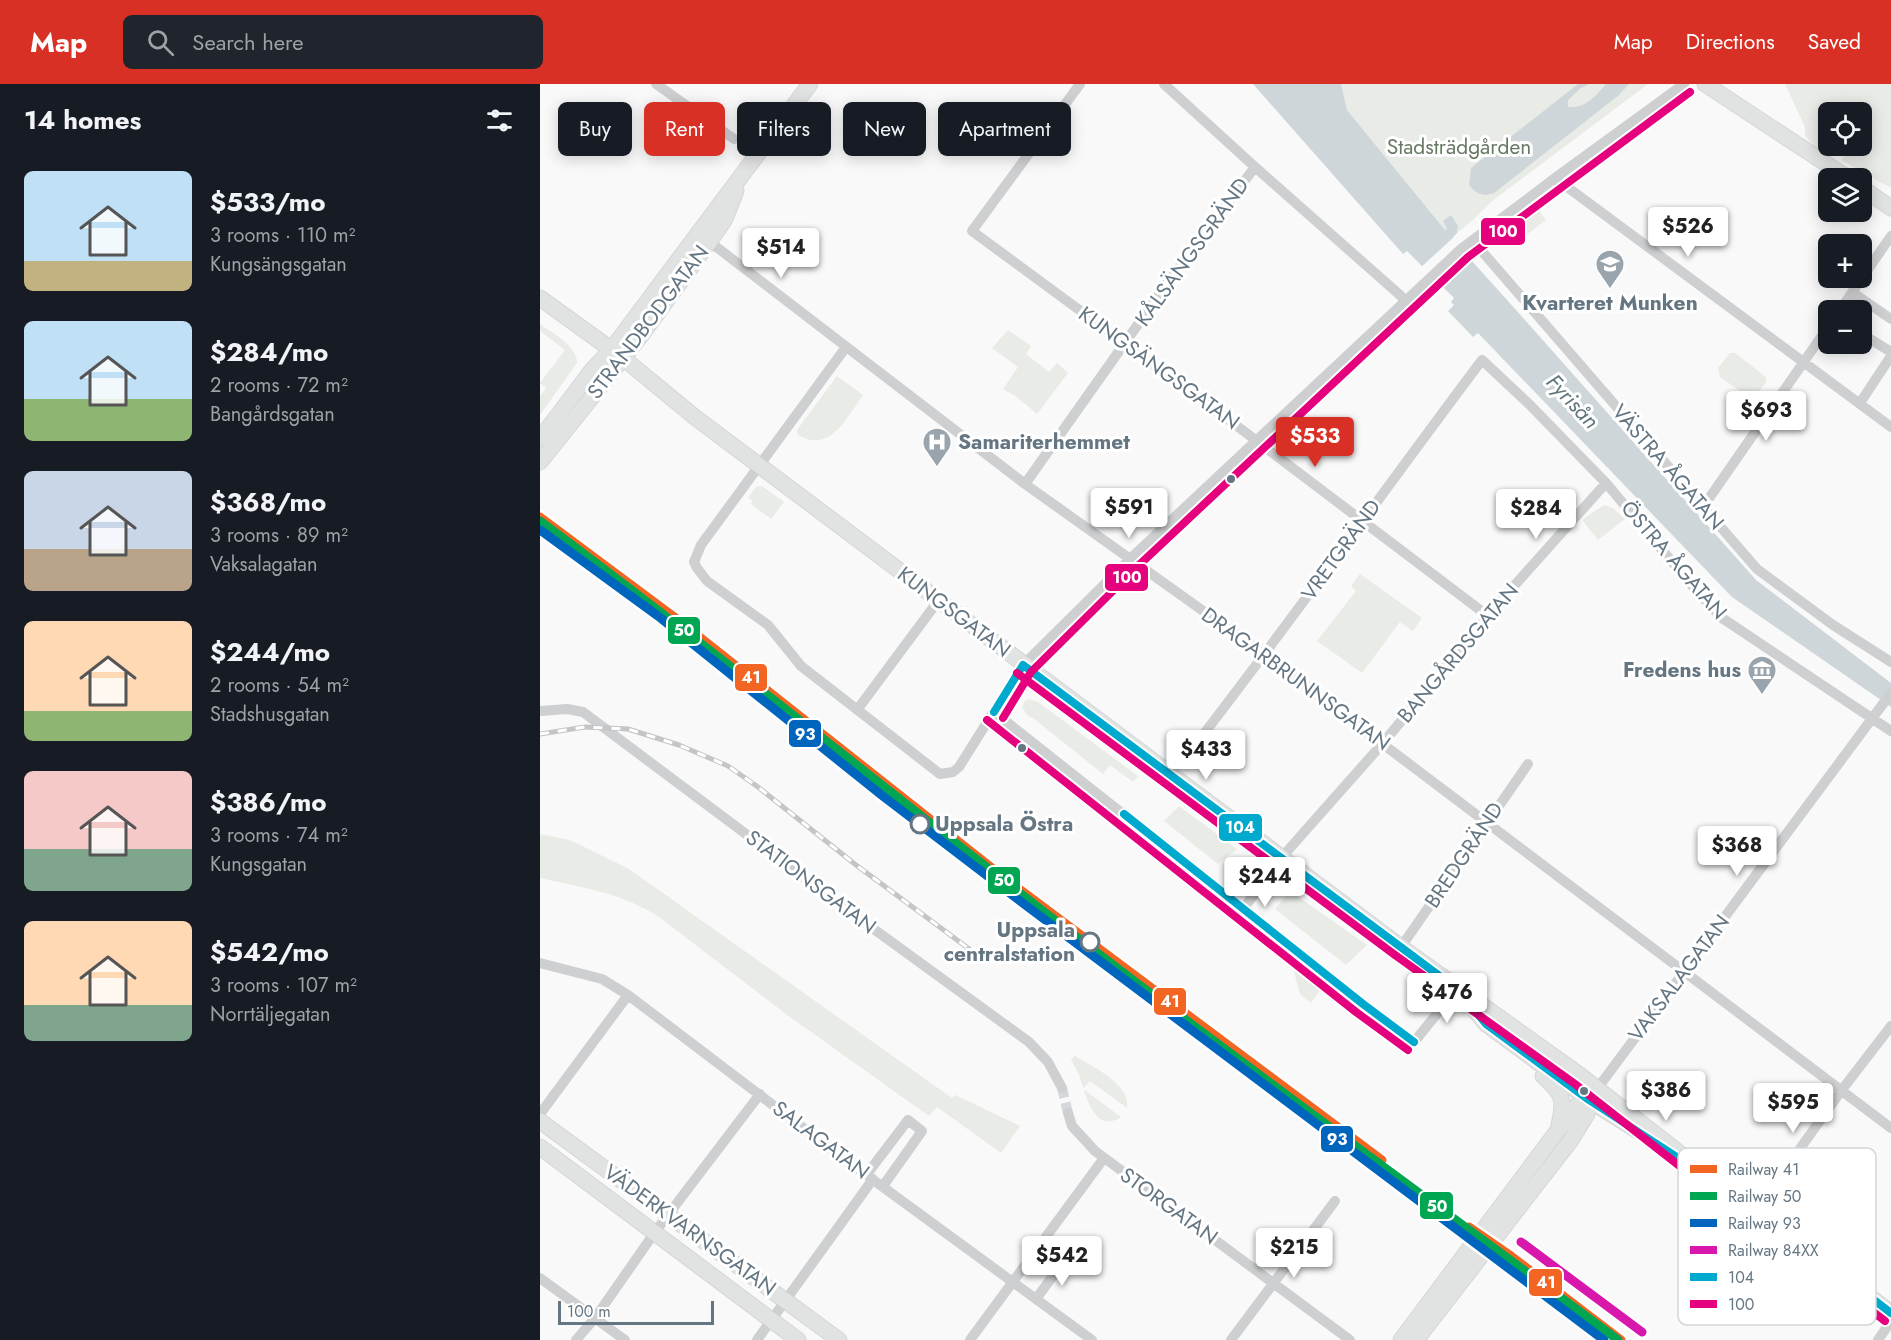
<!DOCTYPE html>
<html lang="en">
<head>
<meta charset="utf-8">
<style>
	:root { --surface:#171b24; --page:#20242c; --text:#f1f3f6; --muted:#9ea1a6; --accent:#d93025 }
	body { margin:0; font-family:Jost,sans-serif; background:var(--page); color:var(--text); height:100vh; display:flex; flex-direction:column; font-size:22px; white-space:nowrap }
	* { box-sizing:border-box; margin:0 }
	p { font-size:20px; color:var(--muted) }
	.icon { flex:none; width:33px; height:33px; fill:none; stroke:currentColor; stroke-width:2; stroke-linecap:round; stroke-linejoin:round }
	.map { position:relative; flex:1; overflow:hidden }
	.drawer { display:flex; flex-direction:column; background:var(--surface); width:540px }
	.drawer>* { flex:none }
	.banner { position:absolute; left:18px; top:18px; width:570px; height:54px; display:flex; gap:12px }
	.buttons { position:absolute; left:1278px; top:18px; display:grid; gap:12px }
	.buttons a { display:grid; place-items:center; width:54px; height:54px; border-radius:9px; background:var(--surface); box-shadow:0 3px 15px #0003; font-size:30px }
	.scale { position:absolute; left:18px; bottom:15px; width:156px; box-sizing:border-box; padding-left:6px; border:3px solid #657683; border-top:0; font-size:16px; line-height:21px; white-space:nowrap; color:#657683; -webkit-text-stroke:4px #fff; paint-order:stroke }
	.price { position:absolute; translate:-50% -51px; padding:0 14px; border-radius:6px; background:#fff; color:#222; font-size:20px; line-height:39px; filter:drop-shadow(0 2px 3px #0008) }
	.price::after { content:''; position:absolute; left:50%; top:36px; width:18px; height:14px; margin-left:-9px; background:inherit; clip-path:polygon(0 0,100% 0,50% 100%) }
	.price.current { background:var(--accent); color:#fff }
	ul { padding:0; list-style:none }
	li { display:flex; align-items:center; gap:18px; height:150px; padding:0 24px }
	li span { display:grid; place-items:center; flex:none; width:168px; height:120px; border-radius:9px; color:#555 }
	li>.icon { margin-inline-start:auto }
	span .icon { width:72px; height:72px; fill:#fffc; stroke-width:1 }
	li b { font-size:26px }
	h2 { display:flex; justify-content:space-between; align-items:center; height:72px; padding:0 24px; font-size:26px }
	.chip { padding:0 21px; border-radius:9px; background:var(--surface); box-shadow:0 3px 15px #0003; font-size:21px; line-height:54px }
	.chip.current { background:var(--accent); color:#fff }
	header { display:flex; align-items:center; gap:36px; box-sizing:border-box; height:84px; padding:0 30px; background:var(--accent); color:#fff }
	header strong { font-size:28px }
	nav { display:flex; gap:33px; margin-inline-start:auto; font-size:21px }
	.search { width:420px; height:54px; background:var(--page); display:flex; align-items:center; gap:15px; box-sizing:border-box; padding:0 21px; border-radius:9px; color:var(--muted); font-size:22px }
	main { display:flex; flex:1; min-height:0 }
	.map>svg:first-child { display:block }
</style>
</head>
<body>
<header>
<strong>Map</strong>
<div class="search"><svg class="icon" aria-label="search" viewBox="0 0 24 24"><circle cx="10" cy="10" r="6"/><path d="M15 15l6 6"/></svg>Search here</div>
<nav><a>Map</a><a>Directions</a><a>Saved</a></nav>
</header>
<main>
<section class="drawer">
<h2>14 homes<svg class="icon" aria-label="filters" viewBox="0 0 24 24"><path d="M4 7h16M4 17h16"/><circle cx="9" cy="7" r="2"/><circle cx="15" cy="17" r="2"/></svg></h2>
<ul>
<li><span style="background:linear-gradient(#bfe0f5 75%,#c2b280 0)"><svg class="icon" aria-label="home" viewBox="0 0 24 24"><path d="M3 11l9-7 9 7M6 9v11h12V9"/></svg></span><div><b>$533/mo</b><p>3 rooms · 110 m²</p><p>Kungsängsgatan</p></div></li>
<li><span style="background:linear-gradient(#bfe0f5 65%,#8fb573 0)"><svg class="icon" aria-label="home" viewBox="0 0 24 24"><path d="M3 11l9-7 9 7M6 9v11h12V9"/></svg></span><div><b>$284/mo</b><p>2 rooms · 72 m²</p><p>Bangårdsgatan</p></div></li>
<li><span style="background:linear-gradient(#c9d6e8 65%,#b9a48a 0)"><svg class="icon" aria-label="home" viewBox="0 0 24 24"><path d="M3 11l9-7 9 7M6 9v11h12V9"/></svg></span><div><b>$368/mo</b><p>3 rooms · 89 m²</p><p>Vaksalagatan</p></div></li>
<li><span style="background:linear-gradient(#ffd9b3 75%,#8fb573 0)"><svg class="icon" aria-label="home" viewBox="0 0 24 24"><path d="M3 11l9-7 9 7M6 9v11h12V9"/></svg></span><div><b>$244/mo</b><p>2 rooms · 54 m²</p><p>Stadshusgatan</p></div></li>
<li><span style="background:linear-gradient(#f6c9c9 65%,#7fa58c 0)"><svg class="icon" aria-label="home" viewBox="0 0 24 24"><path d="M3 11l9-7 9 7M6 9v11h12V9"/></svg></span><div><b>$386/mo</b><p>3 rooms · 74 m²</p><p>Kungsgatan</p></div></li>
<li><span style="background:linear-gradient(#ffd9b3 70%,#7fa58c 0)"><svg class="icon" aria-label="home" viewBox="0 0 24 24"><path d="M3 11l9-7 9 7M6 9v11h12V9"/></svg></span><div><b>$542/mo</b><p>3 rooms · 107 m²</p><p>Norrtäljegatan</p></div></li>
</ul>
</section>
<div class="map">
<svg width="1351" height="1256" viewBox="0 0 1351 1256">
	<rect width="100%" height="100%" fill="#f9f9f9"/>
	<!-- green -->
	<path fill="#e8ebe6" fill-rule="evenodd" d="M801,0h307l-156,117 -19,19 -16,13 1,-7 -7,-11 -8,6 4,8 -2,1 -98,-120z
		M1245,0h106v104l-50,-28 12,-11 -19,-3 -14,6 -15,-16v-9zM1288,28h34v34h-34z
		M997,124l9,12 -25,19 -9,-11z
		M0,240c12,9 38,22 37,39l-37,52v-19l6,-8 -6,-5 25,-33 -25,-19z
		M468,246l23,16 -5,8 23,18 8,-9 11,10 -31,41 -20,-17 -14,-8 15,-22 -26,-19z
		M1190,269h5l31,24v5l-11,15 -5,1 -30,-21 -2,-9z
		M297,292l26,19c-16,22 -32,59 -65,40l-1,-5z
		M222,402l22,16 -13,17 -20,-15 2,-3 -5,-3 8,-11z
		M1064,421l9,3 12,11 -27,21 -16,-20z
		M820,490l62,44 -9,13 -13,-9 -38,51 -45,-32 39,-50 -5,-5z
		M489,615l9,3 100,74 -5,6 -23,-17 -7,9 -70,-56 -5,-2 -6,-9 3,-6z
		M639,722l58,43 -19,15 -54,-43z
		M0,750l30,6 59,29 323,229 3,-3 65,31 -19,27 -64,-46 -8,9 -139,-99 -131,-100c-39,-25 -75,-29 -119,-39z
		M750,807l77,54 -21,20 -71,-56z
		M752,880l30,24 -11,15 -11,-9z
		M535,972c18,11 56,28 52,52l-37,-27 -7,8 38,28c-27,18 -36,-24 -41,-40 -3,-6 -6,-12 -9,-18z"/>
	<!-- water -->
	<path fill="#ced6d9" d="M713,0h88l6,26 98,120 2,-1 -4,-8 8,-6 7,11 -1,7 -4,4 15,25 3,-2 37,41 248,279 135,103v24l-159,-110 -254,-264 -5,4 -25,-26 6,-6 -3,-3 3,-4 -47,-47 -4,3z
		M1038,0h11l-8,4 -13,12v7c17,2 28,-11 38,-23h23l-10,11 -125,98c-12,4 -17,1 -25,-8l2,-17z"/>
	<!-- pier -->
	<path fill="#f9f9f9" d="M914,153l15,25 -30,26 -19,-20z"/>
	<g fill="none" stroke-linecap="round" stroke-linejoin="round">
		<!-- street-tunnel -->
		<path stroke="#d4d8dc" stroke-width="10" stroke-dasharray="10 5" stroke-linecap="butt" d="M522,1004l6,25"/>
		<!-- secondary casing -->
		<g stroke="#d5d6d7" stroke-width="17">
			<path id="secondary" d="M1165,0l143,94
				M1322,104l29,20
				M0,214l83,60 73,60 705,529 180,129 134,105
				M0,355l52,-69 19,-20 199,-266
				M0,378l100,-125 70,-96 15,-22 11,-28
				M931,921l15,19 103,76 49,31
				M1003,992c20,18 22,23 16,49
				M0,1037l299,219
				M0,1063l258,193
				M1168,1093l49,32 134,104
				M861,1256l175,-234 13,-6 5,-6
				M876,1256l155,-200 16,-26 2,-14"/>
		</g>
		<!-- street -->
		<path stroke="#cecfd0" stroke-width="10" d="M116,0l78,55
			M540,0l-108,147 273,201 243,184
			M624,0l91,83 146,129 4,6
			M1015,94l336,249
			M166,155l319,245 240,171 626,473
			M933,157l284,328 76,56 58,37
			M1312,208l39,27
			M1300,226l51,-74
			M1322,250l29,18
			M306,263l-145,198 -7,17 3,6 10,13 61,44 33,41 139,108 13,-2 6,-5 64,-102 108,-107 330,-309 94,-71 129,-94
			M1304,263l2,-3
			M1320,319l31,-47
			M485,400l143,-202 87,-115
			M1163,423l125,-180
			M317,626l81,-109
			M0,627l27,-2 16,3 255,191 191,139 19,20 14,26
			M454,628l369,292 51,38 43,-53
			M659,656c97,-125 188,-254 283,-380l47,44 77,79 88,105 28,30 169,113
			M703,825l39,-52 101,-114 113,-137 110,-123
			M861,863l127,-183
			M0,879l62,16 26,16 203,154 261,191
			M1057,1005l294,-396
			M528,1029l4,13 23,25 255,189
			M0,1030l88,-119
			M327,1090l41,-54 14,11 -39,55
			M1217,1125l84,-118 50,-65
			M0,1194l85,62
			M496,1215l30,-41
			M36,1256l19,-22 60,-86 105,-138
			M217,1256l116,-161
			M430,1256l134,-182
			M691,1256l104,-139
			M1338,1256l13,-19"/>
		<!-- secondary -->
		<use href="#secondary" stroke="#e1e2e2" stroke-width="15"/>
		<!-- rail casing -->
		<g stroke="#c3c5c6" stroke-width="5">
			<path id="rail" d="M0,650l45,-7 43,2 51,16 49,21 30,21 98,78 128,95"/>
		</g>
		<!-- rail -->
		<use href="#rail" stroke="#fff" stroke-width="3" stroke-dasharray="9" stroke-linecap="butt"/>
		<!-- bus-1 casing -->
		<g stroke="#fff" stroke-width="12">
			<path id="bus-1" d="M483,581l434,324 29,35 103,76 168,109 134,104
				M454,628l29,-47
				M584,730l239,190 51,38"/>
		</g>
		<!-- bus-2 casing -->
		<g stroke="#fff" stroke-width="12">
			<path id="bus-2" d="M477,589l378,282 180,129 134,105 42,29 134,103
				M463,634l28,-46 107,-106 330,-309 222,-165
				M447,636l369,292 52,38"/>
		</g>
		<!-- bus-1 -->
		<use href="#bus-1" stroke="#00a9ce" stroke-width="8"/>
		<!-- bus-2 -->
		<use href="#bus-2" stroke="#e5007d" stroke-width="8"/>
		<!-- rail-1 casing -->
		<g stroke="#fff" stroke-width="14">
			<path id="rail-1" d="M0,433l133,99 338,267 371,277
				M929,1143l42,29 110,84"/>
		</g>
		<!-- rail-2 casing -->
		<g stroke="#fff" stroke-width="14">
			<path id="rail-2" d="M0,437c197,146 386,302 581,450 164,125 332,246 497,369"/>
		</g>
		<!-- rail-3 casing -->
		<g stroke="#fff" stroke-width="14">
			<path id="rail-3" d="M0,446l118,86 226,181 144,110 576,433"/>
		</g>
		<!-- rail-4 casing -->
		<g stroke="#fff" stroke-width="14">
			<path id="rail-4" d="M981,1158l121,90"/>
		</g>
		<!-- rail-1 -->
		<use href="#rail-1" stroke="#f26522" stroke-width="9"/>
		<!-- rail-2 -->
		<use href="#rail-2" stroke="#00a651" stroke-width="9"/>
		<!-- rail-3 -->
		<use href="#rail-3" stroke="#0065bd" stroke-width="9"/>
		<!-- rail-4 -->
		<use href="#rail-4" stroke="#d817ac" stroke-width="9"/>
	</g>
	<!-- icons -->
	<defs>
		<g id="university-pin" transform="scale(1.5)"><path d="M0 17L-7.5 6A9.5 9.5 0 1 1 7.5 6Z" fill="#99a4ac" stroke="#fff"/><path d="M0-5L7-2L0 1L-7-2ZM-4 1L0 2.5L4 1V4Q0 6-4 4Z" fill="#fff"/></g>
		<g id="hospital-pin" transform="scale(1.5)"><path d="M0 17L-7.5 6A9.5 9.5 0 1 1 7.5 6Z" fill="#99a4ac" stroke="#fff"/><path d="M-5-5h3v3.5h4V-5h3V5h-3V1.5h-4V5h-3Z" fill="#fff"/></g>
		<g id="museum-pin" transform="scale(1.5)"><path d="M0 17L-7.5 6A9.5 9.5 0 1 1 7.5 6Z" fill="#99a4ac" stroke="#fff"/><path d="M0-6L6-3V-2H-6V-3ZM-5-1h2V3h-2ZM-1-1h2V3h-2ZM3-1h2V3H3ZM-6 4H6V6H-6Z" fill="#fff"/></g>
	</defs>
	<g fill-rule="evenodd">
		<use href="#university-pin" x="1070" y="180"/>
		<use href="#hospital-pin" x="397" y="358"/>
		<use href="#museum-pin" x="1222" y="586"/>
	</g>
	<!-- markers -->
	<g fill="#657683" stroke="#fff" stroke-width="2">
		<circle cx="691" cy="395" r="5"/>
		<circle cx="482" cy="664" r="5"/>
		<circle cx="1044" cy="1007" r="5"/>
	</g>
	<g fill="#fff" stroke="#657683" stroke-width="3">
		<circle cx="380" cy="740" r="9"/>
		<circle cx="550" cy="858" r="9"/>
	</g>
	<g text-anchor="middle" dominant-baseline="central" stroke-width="6" stroke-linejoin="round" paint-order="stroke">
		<!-- park labels -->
		<g font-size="21" fill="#687a64" stroke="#fff">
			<text x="919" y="63">Stadsträdgården</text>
		</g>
		<!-- street labels -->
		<g font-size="21" fill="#657683" stroke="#fff">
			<text transform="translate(652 168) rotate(-54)">KÅLSÄNGSGRÄND</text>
			<text transform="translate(108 238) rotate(-53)">STRANDBODGATAN</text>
			<text transform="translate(619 284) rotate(36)">KUNGSÄNGSGATAN</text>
			<text transform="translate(1128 383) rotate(49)">VÄSTRA ÅGATAN</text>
			<text transform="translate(801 466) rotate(-54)">VRETGRÄND</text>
			<text transform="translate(1134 476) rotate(49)">ÖSTRA ÅGATAN</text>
			<text transform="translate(414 528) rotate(37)">KUNGSGATAN</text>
			<text transform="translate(918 569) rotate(-50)">BANGÅRDSGATAN</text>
			<text transform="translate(756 595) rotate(36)">DRAGARBRUNNSGATAN</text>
			<text transform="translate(924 771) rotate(-56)">BREDGRÄND</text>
			<text transform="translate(271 798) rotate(37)">STATIONSGATAN</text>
			<text transform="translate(1139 894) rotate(-53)">VAKSALAGATAN</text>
			<text transform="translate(281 1056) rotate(37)">SALAGATAN</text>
			<text transform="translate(629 1122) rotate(36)">STORGATAN</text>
			<text transform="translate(150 1146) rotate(36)">VÄDERKVARNSGATAN</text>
		</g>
		<!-- poi labels -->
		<g font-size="21" font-weight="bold" fill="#657683" stroke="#fff">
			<text x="1070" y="219">Kvarteret Munken</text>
			<text x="418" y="358" text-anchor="start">Samariterhemmet</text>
			<text x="1201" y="586" text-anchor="end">Fredens hus</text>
		</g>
		<!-- stop labels -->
		<g font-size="21" font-weight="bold" fill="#657683" stroke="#fff" text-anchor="start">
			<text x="395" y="740">Uppsala Östra</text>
			<text x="535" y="846" text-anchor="end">Uppsala<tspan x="535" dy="24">centralstation</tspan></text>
		</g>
		<!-- water labels -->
		<g font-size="22" font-style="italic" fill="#60757c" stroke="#fff">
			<text transform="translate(1033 317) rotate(47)">Fyrisån</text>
		</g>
	</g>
	<!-- legend -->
	<rect x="1138" y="1064" width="198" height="177" rx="9" fill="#fff" stroke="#d1d6da" stroke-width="1.5"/>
	<rect x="1150" y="1081" width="27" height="8" fill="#f26522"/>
	<rect x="1150" y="1108" width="27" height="8" fill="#00a651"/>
	<rect x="1150" y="1135" width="27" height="8" fill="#0065bd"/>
	<rect x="1150" y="1162" width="27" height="8" fill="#d817ac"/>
	<rect x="1150" y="1189" width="27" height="8" fill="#00a9ce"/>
	<rect x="1150" y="1216" width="27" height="8" fill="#e5007d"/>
	<g font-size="16" fill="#657683">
		<text x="1188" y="1091">Railway 41</text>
		<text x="1188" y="1118">Railway 50</text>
		<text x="1188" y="1145">Railway 93</text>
		<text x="1188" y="1172">Railway 84XX</text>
		<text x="1188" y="1199">104</text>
		<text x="1188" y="1226">100</text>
	</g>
	<g stroke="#fff" stroke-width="2">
		<rect x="940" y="133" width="46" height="29" rx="6" fill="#e5007d"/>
		<rect x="564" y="479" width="45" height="29" rx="6" fill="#e5007d"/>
		<rect x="127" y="532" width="34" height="29" rx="6" fill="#00a651"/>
		<rect x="194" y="579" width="34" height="29" rx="6" fill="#f26522"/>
		<rect x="248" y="635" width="34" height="29" rx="6" fill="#0065bd"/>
		<rect x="678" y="729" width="45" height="29" rx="6" fill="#00a9ce"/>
		<rect x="447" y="782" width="34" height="29" rx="6" fill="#00a651"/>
		<rect x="613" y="903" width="34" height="29" rx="6" fill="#f26522"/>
		<rect x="780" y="1041" width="34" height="28" rx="6" fill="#0065bd"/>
		<rect x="879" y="1107" width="35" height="29" rx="6" fill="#00a651"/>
		<rect x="988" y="1184" width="35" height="29" rx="6" fill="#f26522"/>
	</g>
	<g font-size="16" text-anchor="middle" font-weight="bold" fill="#fff">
		<text x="963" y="153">100</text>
		<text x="587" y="499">100</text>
		<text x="144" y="552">50</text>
		<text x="211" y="599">41</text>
		<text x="265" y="656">93</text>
		<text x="700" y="749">104</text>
		<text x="464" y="802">50</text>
		<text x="630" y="923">41</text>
		<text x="797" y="1061">93</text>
		<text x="897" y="1128">50</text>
		<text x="1006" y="1204">41</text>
	</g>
</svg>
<div class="buttons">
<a><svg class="icon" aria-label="locate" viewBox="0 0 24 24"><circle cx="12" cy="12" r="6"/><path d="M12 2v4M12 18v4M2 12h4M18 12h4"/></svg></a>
<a><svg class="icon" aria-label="layers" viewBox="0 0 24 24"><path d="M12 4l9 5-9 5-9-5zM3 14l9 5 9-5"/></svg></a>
<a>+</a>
<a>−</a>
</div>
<div class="scale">100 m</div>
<b class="price" style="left:1148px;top:174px">$526</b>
<b class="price" style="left:241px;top:195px">$514</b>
<b class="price" style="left:1226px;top:358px">$693</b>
<b class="price current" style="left:775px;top:384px">$533</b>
<b class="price" style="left:589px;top:455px">$591</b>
<b class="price" style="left:996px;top:456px">$284</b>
<b class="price" style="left:666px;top:697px">$433</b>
<b class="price" style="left:1197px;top:793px">$368</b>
<b class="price" style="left:725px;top:824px">$244</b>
<b class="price" style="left:907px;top:940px">$476</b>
<b class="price" style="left:1126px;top:1038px">$386</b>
<b class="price" style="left:1253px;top:1050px">$595</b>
<b class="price" style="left:754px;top:1195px">$215</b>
<b class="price" style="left:522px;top:1203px">$542</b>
<div class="banner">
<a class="chip">Buy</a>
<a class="chip current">Rent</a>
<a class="chip">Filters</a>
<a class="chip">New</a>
<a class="chip">Apartment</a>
</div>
</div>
</main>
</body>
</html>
